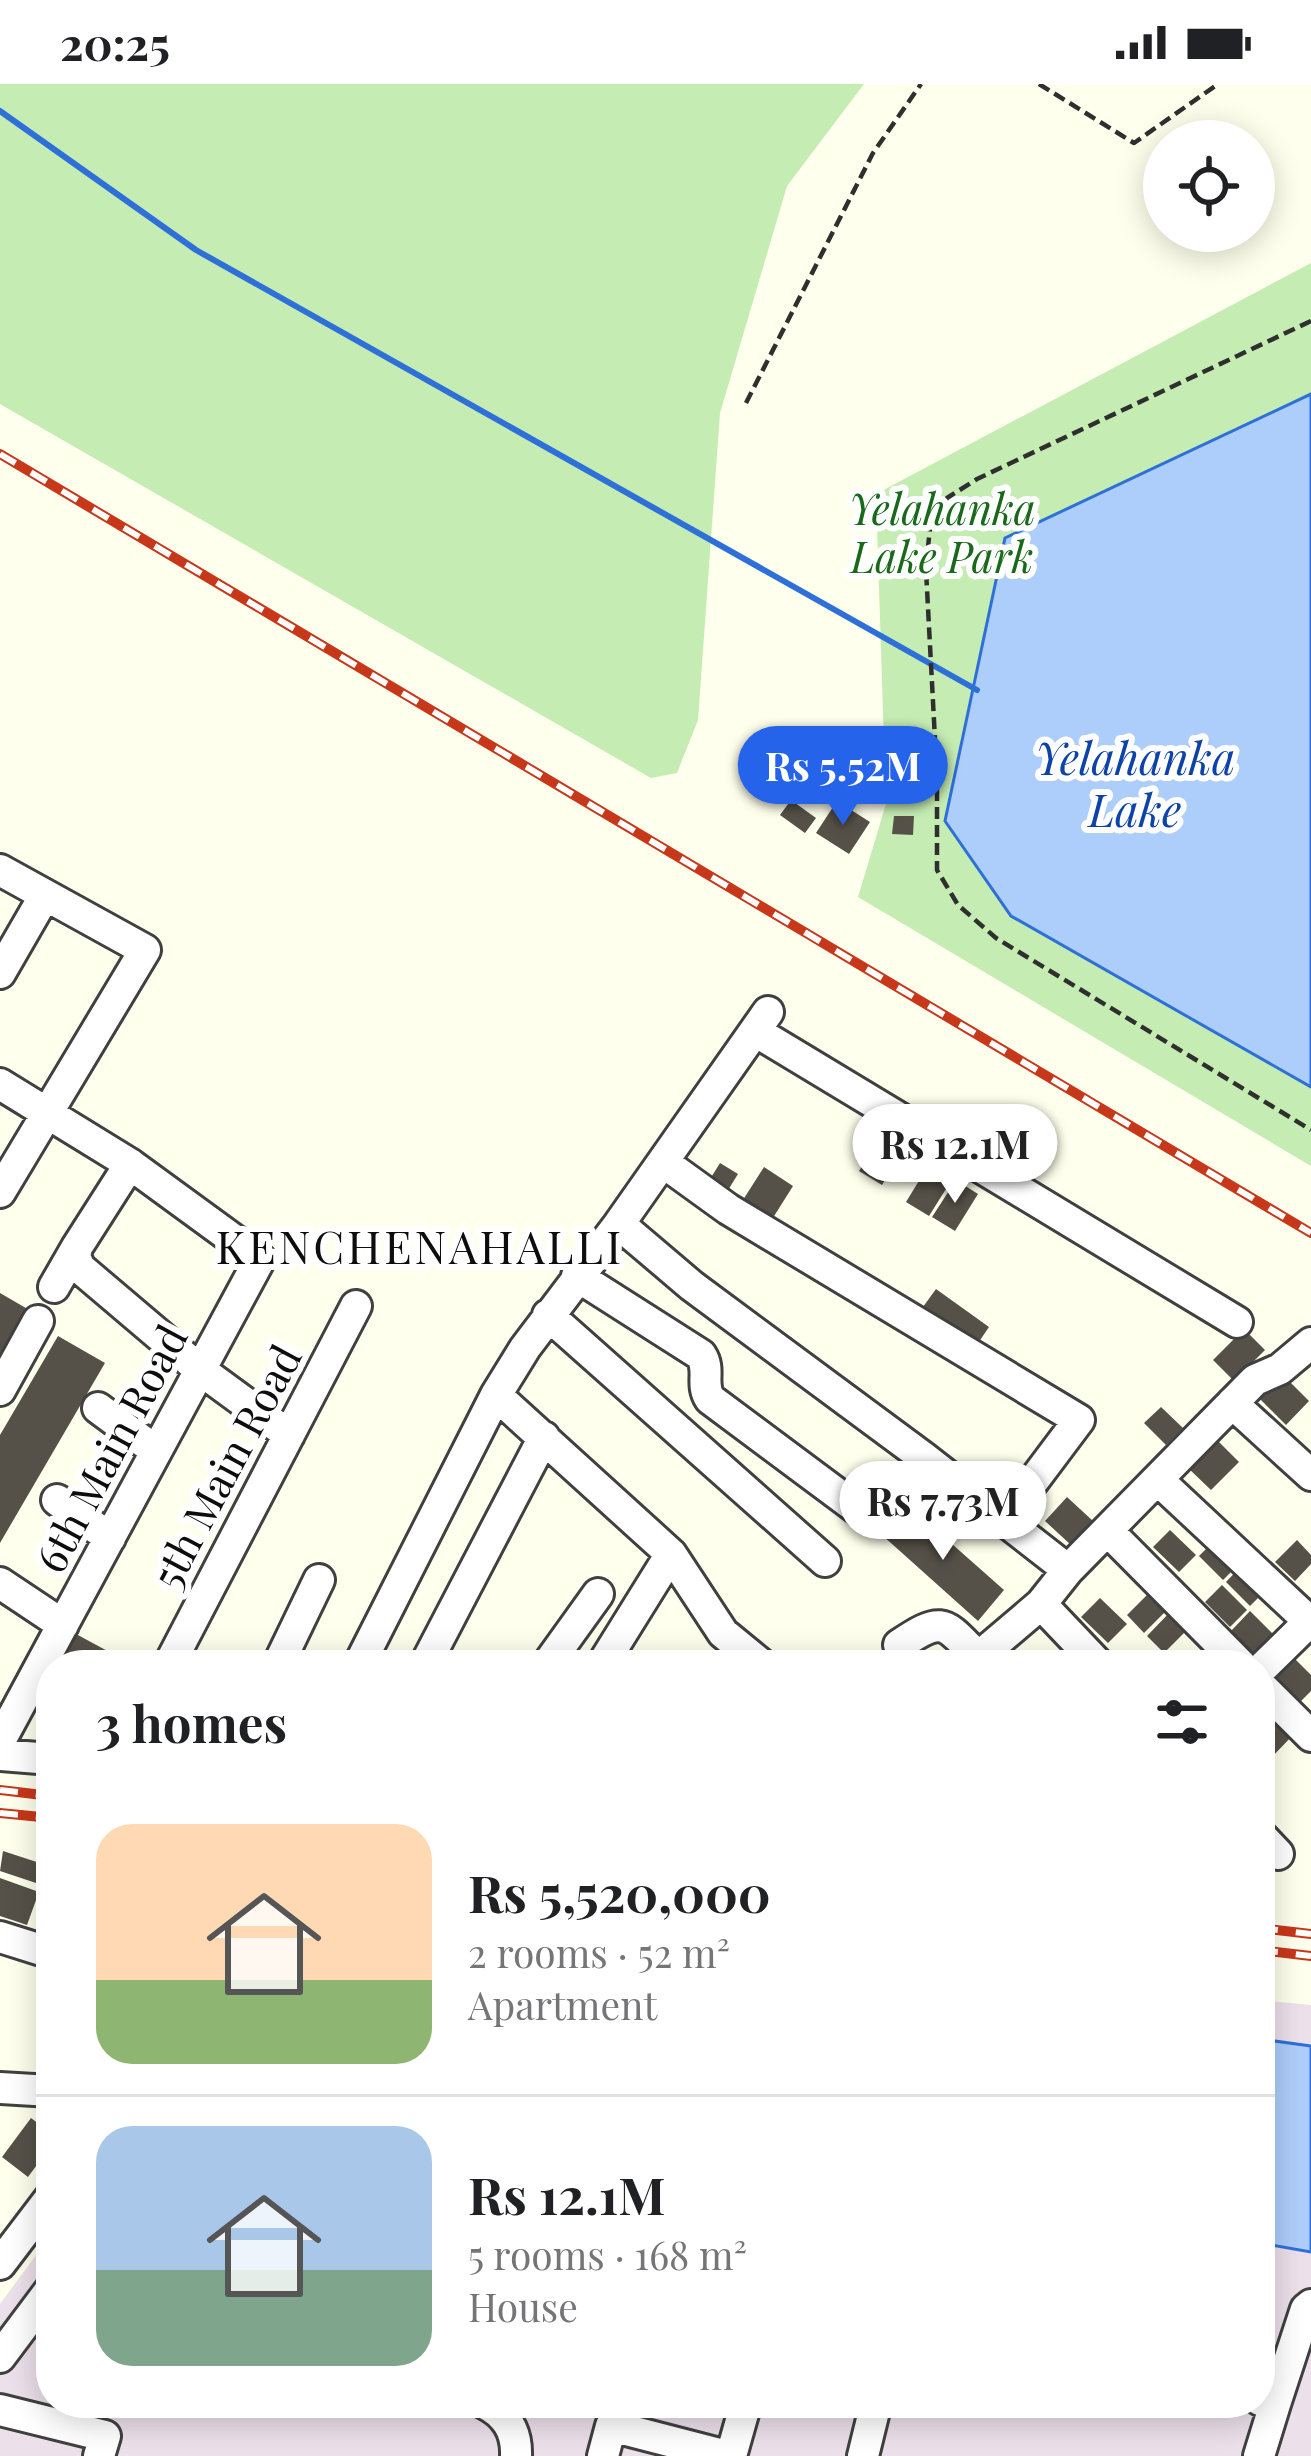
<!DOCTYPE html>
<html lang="en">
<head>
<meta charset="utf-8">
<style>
	:root { --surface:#fff; --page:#f2f2f2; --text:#202124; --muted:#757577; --line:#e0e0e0; --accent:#2563eb }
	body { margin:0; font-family:"Playfair Display",serif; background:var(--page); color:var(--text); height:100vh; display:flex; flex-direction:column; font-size:45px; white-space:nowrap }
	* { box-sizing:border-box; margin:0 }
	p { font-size:39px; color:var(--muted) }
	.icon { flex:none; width:66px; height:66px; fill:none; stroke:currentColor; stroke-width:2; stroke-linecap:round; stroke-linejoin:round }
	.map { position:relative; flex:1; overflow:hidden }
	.panel { position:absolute; left:36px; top:1566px; width:1239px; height:768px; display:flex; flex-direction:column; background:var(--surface); border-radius:48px; box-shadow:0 6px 30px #0003 }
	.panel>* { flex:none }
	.tools { position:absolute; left:1143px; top:36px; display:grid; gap:24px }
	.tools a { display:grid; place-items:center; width:132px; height:132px; border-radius:50%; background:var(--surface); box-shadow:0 6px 30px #0003; font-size:60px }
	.price { position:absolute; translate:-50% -102px; padding:0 27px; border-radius:42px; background:#fff; color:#222; font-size:39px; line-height:78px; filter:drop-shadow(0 3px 6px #0008) }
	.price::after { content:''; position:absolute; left:50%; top:72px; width:36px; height:27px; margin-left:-18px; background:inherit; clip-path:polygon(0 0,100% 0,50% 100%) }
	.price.selected { background:var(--accent); color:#fff }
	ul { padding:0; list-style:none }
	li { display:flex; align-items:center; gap:36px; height:300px; padding:0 60px }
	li+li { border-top:3px solid var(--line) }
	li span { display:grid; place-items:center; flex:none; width:336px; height:240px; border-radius:36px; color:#555 }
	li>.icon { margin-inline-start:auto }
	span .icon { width:144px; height:144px; fill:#fffc; stroke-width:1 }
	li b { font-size:51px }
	h2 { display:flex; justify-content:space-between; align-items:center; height:144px; padding:0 60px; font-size:51px }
	.status { display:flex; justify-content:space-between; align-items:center; height:84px; padding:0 60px; background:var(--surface); direction:ltr }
	.status svg { height:33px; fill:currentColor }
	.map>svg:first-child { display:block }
</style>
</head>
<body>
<div class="status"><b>20:25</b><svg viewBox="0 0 49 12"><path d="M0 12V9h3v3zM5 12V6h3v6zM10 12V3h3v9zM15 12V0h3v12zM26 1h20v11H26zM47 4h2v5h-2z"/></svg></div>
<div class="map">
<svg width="1311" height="2372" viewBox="0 0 1311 2372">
	<rect width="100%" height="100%" fill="#ffffed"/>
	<!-- industrial -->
	<path fill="#ece0eb" d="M1260,1916l51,5v451h-1311v-152l51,-69v168h1209z"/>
	<!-- green -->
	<path fill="#c5ecb3" d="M0,0h864l-77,102 -67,227 -22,307 -21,53 -26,5 -651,-374z
		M1311,179v130l-305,145 5,378 300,171v79l-453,-269 28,-93 -10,-310z"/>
	<!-- water -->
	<path fill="#adcdfb" stroke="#2e70d7" stroke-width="3" d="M1311,310v693l-300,-171 -66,-95 60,-283z
		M1260,1955l51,7v206l-51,-9z"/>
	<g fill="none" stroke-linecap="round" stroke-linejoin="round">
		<!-- stream -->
		<path stroke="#2e70d7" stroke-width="6" d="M0,27l196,139 781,440"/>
	</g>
	<!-- building -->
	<path fill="#565148" d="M791,716l25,18 -11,15 -25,-18z
		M837,717l33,21 -21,32 -33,-21z
		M894,732h20l-1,19 -21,-1z
		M976,1031l19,12 -19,29 -18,-12z
		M998,1043l15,10 -19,30 -15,-10z
		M881,1053l22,14 -21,34 -23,-14z
		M720,1079l18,11 -13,21 -18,-11z
		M928,1082l23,15 -22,35 -23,-14z
		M764,1083l29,19 -22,35 -30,-18z
		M956,1096l22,14 -23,37 -23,-14z
		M936,1205l53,38 -15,22 -54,-38z
		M0,1209l31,18 -31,52z
		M1244,1245l21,21 -31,31 -21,-21z
		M58,1252l47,27 -105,180v-108z
		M1282,1290l27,27 -23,24 -27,-27z
		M1161,1323l22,21 -17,17 -22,-22z
		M1214,1353l25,25 -28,28 -25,-24z
		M1067,1413l26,24 -22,24 -26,-24z
		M908,1421l96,85 -26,31 -96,-86z
		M1170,1446l26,25 -17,17 -26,-25z
		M1217,1454l24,24 -18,18 -24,-24z
		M1297,1456l14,15v9l-16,17 -20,-19z
		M1243,1480l25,24 -18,18 -24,-24z
		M1222,1501l25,25 -17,17 -25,-25z
		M1152,1506l17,18 -25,25 -17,-18z
		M1100,1514l27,26 -19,19 -27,-26z
		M1172,1526l17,18 -25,25 -17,-17z
		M1250,1527l28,28 -19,20 -28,-28z
		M76,1550l37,20 -6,11h-49z
		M1295,1575l16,16v16l-11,11 -24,-24z
		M1274,1630l20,20 -27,28 -7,-7v-27z
		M3,1767l46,15 -7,19 -42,-14z
		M0,1794l39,14 -12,33 -27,-9z
		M50,1935h1v56l-15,-4z
		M31,2034l20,15v13l-23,31 -26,-20z"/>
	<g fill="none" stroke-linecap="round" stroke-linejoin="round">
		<!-- minor casing -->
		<g stroke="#404040" stroke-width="36">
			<path id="minor" d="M0,786l145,80 -145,242
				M0,889l45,-78
				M755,947l482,291
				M0,1000l130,80 130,95 -260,482
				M663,1078l65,47 351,211 -75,100
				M130,1080l-53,83 -2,10 5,11 119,101 90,66
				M619,1140l73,62 231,171 145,113 187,-190 25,-11 31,-26
				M577,1192l124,79c10,15 -1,29 9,44l153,114
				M54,1203l23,-40
				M548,1231l277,246
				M0,1306l38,-69
				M496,1311l175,159 52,79 39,32
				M1232,1319l79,72
				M98,1324l58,43
				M1158,1396l153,143
				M57,1416l53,38
				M1108,1447l133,134
				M1068,1486l-27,34 58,61
				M0,1499l63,42
				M899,1561c46,-31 45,-22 81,14
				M169,1581l187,-359
				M278,1581l41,-85
				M359,1581l137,-270 29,-47 94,-124 149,-212
				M425,1581l119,-228
				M547,1581l51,-71
				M602,1581l69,-111
				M975,1581l12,-15 54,-46
				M1260,1586l49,-48
				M1260,1601l51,51
				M0,1671l51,4
				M1260,1751l18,19
				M0,1853l51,16
				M0,2004l51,3
				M0,2180l51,-67
				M0,2273l51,-68
				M1260,2316l15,4 31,-95 5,-4
				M484,2319c22,11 33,28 32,53
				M0,2326l105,26 -6,20
				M603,2372l8,-30 116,30
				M731,2372l15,-53
				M863,2372l13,-53
				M1259,2372l16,-52"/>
		</g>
		<!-- path -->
		<path stroke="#2f2f2f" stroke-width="4.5" stroke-dasharray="12 6" stroke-linecap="butt" d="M1039,0l95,59 84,-59
			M1311,237l-334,158 -30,19 -16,21 -3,28 -2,23 11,207v93l21,35 38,33 315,192
			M746,319l127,-250 48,-69"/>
		<!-- minor -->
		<use href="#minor" stroke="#fff" stroke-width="30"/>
		<!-- rail casing -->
		<g stroke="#c7371a" stroke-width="10">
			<path id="rail" d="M0,370l1311,779
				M0,1706l51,6
				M0,1729l51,5
				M1260,1844l51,6
				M1260,1866l51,6"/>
		</g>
		<!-- rail -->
		<use href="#rail" stroke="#fff" stroke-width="6" stroke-dasharray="18" stroke-linecap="butt"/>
	</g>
	<g text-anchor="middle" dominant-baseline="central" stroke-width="12" stroke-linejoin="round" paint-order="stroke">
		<!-- park labels -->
		<g font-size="42" font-style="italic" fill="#186919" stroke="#fff">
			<text x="942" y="424">Yelahanka<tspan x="942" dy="48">Lake Park</tspan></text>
		</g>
		<!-- street labels -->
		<g font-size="42" fill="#0d0d0d" stroke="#fff">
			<text transform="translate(110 1364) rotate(-62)">6th Main Road</text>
			<text transform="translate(225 1382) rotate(-62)">5th Main Road</text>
		</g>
		<!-- water labels -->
		<g font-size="45" font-style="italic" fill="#0d43a8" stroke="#fff">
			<text x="1135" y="672">Yelahanka<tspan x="1135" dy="52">Lake</tspan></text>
		</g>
		<!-- neighbourhood labels -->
		<g font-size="45" letter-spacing="3" fill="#0d0d0d" stroke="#fff">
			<text x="420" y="1161">KENCHENAHALLI</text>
		</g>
	</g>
</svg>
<div class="tools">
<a><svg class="icon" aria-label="locate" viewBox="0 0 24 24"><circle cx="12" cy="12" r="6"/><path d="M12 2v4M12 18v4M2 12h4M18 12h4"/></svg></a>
</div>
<b class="price selected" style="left:843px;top:744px">Rs 5.52M</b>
<b class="price" style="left:955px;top:1122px">Rs 12.1M</b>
<b class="price" style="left:943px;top:1479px">Rs 7.73M</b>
<section class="panel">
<h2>3 homes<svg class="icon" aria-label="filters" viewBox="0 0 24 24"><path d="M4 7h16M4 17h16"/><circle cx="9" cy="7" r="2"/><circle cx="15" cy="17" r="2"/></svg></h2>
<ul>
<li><span style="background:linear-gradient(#ffd9b3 65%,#8fb573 0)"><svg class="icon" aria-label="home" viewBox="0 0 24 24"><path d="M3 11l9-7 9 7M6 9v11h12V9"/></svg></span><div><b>Rs 5,520,000</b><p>2 rooms · 52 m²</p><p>Apartment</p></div></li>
<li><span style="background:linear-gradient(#a9c7e8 60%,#7fa58c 0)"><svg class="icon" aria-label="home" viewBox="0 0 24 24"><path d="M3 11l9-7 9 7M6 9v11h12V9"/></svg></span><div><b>Rs 12.1M</b><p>5 rooms · 168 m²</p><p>House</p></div></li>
</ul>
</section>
</div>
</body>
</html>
